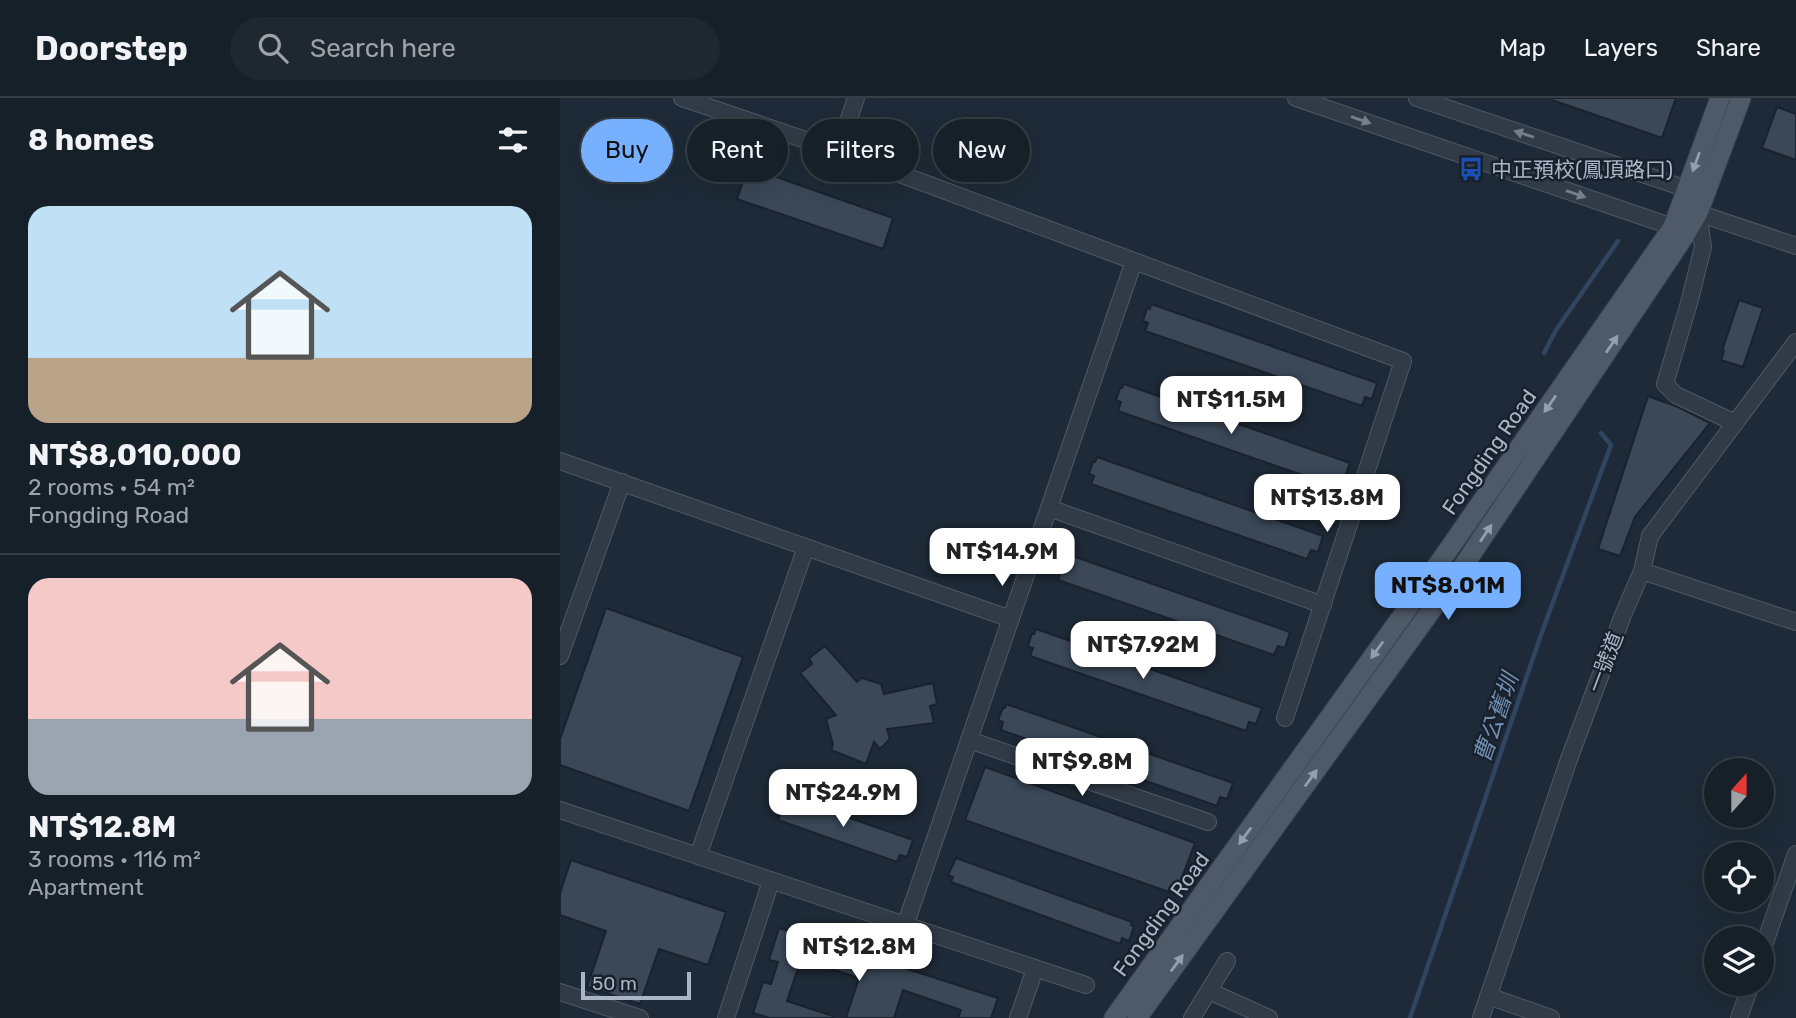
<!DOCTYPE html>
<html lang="en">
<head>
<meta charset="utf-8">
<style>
	:root { --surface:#162029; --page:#1f2831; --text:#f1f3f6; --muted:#9ea3a8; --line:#353e46; --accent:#77b0fe }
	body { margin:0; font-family:Rubik,"Noto Sans TC",sans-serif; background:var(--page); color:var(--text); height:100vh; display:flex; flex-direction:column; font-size:26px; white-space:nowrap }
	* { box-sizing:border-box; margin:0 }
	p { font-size:23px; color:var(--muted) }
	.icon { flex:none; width:38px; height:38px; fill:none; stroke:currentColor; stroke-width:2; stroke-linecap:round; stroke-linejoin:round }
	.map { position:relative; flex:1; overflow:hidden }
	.drawer { display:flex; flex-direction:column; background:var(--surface); width:560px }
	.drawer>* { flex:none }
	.top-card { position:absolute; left:21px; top:21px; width:665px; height:63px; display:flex; gap:14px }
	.needle { width:46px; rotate:21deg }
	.tools { position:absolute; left:1144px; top:660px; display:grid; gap:14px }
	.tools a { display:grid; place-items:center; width:70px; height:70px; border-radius:50%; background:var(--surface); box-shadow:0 7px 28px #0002,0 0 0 2px var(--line); font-size:35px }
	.scale { position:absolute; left:21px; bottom:18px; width:110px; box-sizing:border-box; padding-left:7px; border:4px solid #abb6c5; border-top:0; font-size:19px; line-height:24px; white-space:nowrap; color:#abb6c5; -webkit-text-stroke:5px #17202c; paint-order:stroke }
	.price { position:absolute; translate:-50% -60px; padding:0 16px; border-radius:14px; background:#fff; color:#222; font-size:23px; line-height:46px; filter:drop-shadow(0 2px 4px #0008) }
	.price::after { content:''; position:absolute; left:50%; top:42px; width:21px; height:16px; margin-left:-10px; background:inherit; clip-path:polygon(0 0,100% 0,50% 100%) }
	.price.selected { background:var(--accent); color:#111 }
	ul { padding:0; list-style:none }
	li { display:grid; align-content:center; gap:14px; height:371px; padding:0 28px }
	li+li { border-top:2px solid var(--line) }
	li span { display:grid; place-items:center; height:217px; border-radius:21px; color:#555 }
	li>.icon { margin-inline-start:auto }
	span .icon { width:126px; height:126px; fill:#fffc; stroke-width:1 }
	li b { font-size:30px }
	h2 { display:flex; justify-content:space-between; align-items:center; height:84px; padding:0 28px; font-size:30px }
	.tag { padding:0 24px; border-radius:32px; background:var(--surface); box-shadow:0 7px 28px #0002,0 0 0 2px var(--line); font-size:24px; line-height:63px }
	.tag.selected { background:var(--accent); color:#111 }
	header { display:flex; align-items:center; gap:42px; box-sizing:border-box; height:98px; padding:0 35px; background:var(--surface); border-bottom:2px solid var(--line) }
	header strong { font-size:33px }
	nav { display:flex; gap:38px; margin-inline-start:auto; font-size:24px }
	.search { width:490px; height:63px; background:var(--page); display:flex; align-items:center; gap:18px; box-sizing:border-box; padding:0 24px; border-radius:38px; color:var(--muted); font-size:26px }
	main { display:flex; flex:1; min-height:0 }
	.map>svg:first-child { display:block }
</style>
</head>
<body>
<header>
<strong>Doorstep</strong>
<div class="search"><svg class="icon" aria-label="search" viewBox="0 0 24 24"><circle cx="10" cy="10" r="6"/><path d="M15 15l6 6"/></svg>Search here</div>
<nav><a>Map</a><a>Layers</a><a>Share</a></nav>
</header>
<main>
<section class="drawer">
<h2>8 homes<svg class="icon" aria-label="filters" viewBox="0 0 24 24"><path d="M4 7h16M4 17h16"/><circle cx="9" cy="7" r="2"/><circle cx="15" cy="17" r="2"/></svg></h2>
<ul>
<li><span style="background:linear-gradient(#bfe0f5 70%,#b9a48a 0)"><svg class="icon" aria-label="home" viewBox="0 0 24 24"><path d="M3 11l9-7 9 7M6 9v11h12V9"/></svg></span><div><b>NT$8,010,000</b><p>2 rooms · 54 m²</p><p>Fongding Road</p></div></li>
<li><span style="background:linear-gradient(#f6c9c9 65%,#9aa5b1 0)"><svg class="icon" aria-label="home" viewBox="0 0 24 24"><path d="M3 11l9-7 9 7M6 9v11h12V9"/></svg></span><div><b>NT$12.8M</b><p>3 rooms · 116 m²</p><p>Apartment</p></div></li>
</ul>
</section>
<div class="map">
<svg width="1236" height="920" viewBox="0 0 1236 920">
	<rect width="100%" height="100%" fill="#1e2a37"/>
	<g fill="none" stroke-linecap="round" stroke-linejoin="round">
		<!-- stream -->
		<path stroke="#304560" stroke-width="4.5" d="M984,255l12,-23 62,-89
			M850,920l132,-386 69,-187 -10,-12"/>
	</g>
	<!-- building -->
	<path fill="#3a4858" stroke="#19222e" stroke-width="2" d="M992,0h124l-14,40 -110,-38z
		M1217,9l19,7v46l-34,-12z
		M188,69l145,51 -10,31 -146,-50z
		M1179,202l24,8 -20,59 -22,-7 3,-9h-2z
		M591,206l226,79 -5,16 -7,-2 -3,9 -217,-75 3,-8 -5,-2 4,-13 3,1z
		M564,286l226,79 -6,16 -7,-3 -3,10 -216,-75 3,-9 -5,-2 4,-12h2z
		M1088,298l30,11 32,16 -75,94 -15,39 -22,-7z
		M537,359l226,79 -5,16 -7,-2 -4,9 -216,-75 3,-8 -5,-2 4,-13 2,1z
		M504,455l226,79 -5,16 -7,-2 -4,9 -216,-75 3,-9 -5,-1 4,-13 2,1z
		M46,510l137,49 -54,154 -129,-46v-26z
		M476,531l226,79 -6,16 -7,-2 -3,9 -216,-75 3,-8 -5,-2 4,-13 2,1z
		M265,548l32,36 5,-4 19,6 3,10 49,-11 4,21 -7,2 4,17 -47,6 3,10 -10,10 -6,-7 -8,22 -35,-14 2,-5 -7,-26 10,-4 -36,-42 12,-9 -3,-6z
		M446,606l227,79 -6,16 -7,-2 -3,9 -216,-76 2,-8 -5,-2 5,-12h2z
		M425,669l210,76 -14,37 -9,13 -207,-73z
		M221,696l132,46 -6,17 -7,-2 -3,7 -119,-42 3,-8 -6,-2z
		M396,760l176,64 -1,3 3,2 -5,14 -7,-3 -2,6 -169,-62 2,-5 -5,-2z
		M11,762l155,52 -18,53 -49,-16 -19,55 -53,-17 19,-56 -46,-16v-22z
		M219,830l219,70 -7,20h-33l3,-8 -58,-20 -9,28h-48l13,-40 -58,-19 -14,42 46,15v2h-63l-17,-5 10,-31 8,2 7,-22 -9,-2z"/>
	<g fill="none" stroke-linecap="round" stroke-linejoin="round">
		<!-- minor casing -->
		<g stroke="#4f5966" stroke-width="18">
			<path id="minor" d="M122,0l156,53 565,210 -118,357
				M736,0l377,129 7,5
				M857,0l279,94
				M278,53l18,-53
				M1175,325l-59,-28 -11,-11 24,-81 14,-56 -5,-34 98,33
				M0,363l451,158
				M489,410l274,97
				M1082,473l154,51
				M0,558l62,-174
				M409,642l239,82
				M0,712l526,175
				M138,758l108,-309
				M345,828l229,-665
				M1202,853l34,-97
				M649,893l60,27
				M0,894l80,26
				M928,898l63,22
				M166,920l45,-137
				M458,920l17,-49
				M632,920l35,-57
				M921,920l88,-259 54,-144 19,-44 8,-35 146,-194
				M1179,920l12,-34"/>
		</g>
		<!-- major casing -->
		<g stroke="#3b4451" stroke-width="21">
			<path id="major" d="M554,920l291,-406 268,-385 47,-129
				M577,920l327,-453 221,-330 13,-22 43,-115"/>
		</g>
		<!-- minor -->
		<use href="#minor" stroke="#313b47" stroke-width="16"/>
		<!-- major -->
		<use href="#major" stroke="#4f5a68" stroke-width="19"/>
	</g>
	<!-- one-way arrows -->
	<defs><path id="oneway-solid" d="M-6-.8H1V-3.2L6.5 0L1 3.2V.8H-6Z" transform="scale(1.75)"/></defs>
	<g fill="#747f8c">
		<use href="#oneway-solid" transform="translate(801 22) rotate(19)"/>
		<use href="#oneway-solid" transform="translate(964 36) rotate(-162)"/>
		<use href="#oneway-solid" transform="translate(1016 96) rotate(19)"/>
	</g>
	<g fill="#949fae">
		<use href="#oneway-solid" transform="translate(1136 64) rotate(110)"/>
		<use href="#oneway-solid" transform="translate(1052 246) rotate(-56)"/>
		<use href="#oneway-solid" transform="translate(990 306) rotate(125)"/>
		<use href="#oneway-solid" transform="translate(926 435) rotate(-56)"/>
		<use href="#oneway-solid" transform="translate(817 552) rotate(126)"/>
		<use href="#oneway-solid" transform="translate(751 680) rotate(-54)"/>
		<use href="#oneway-solid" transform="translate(685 738) rotate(126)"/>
		<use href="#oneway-solid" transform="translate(617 865) rotate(-54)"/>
	</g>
	<!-- icons -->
	<defs>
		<g id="bus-bare" transform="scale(1.89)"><path d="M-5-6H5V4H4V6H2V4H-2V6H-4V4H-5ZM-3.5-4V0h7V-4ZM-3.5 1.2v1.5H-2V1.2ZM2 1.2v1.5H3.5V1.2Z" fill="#1a4fb4" stroke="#17202c" stroke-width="2.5" paint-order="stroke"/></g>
	</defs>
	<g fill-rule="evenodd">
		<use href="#bus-bare" x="911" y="71"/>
	</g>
	<g text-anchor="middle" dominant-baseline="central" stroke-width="5" stroke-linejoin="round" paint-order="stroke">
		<!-- poi labels -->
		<g font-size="21" fill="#abb6c5" stroke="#17202c" text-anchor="start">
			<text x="931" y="71">中正預校(鳳頂路口)</text>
		</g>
		<!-- street labels -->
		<g font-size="21" fill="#abb6c5" stroke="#17202c">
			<text transform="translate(929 354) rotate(-55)">Fongding Road</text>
			<text transform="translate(1045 564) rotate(-69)">一號道</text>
			<text transform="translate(601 816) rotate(-54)">Fongding Road</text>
		</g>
		<!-- water labels -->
		<g font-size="23" font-style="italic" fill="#718eb0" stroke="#17202c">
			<text transform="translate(936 620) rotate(-71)">曹公舊圳</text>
		</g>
	</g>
</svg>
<div class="tools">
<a><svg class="needle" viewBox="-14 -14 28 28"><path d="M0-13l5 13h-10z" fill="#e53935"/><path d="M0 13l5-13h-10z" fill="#9ea3a8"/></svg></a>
<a><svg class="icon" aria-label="locate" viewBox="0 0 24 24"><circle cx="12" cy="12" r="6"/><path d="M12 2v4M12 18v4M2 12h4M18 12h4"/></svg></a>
<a><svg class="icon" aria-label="layers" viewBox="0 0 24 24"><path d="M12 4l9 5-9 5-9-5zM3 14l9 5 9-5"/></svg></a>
</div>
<div class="scale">50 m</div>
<b class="price" style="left:671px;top:338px">NT$11.5M</b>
<b class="price" style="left:767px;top:436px">NT$13.8M</b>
<b class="price" style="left:442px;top:490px">NT$14.9M</b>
<b class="price selected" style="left:888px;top:524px">NT$8.01M</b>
<b class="price" style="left:583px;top:583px">NT$7.92M</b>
<b class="price" style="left:522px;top:700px">NT$9.8M</b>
<b class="price" style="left:283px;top:731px">NT$24.9M</b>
<b class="price" style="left:299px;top:885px">NT$12.8M</b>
<div class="top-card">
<a class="tag selected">Buy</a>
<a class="tag">Rent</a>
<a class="tag">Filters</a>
<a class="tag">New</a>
</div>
</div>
</main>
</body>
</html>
